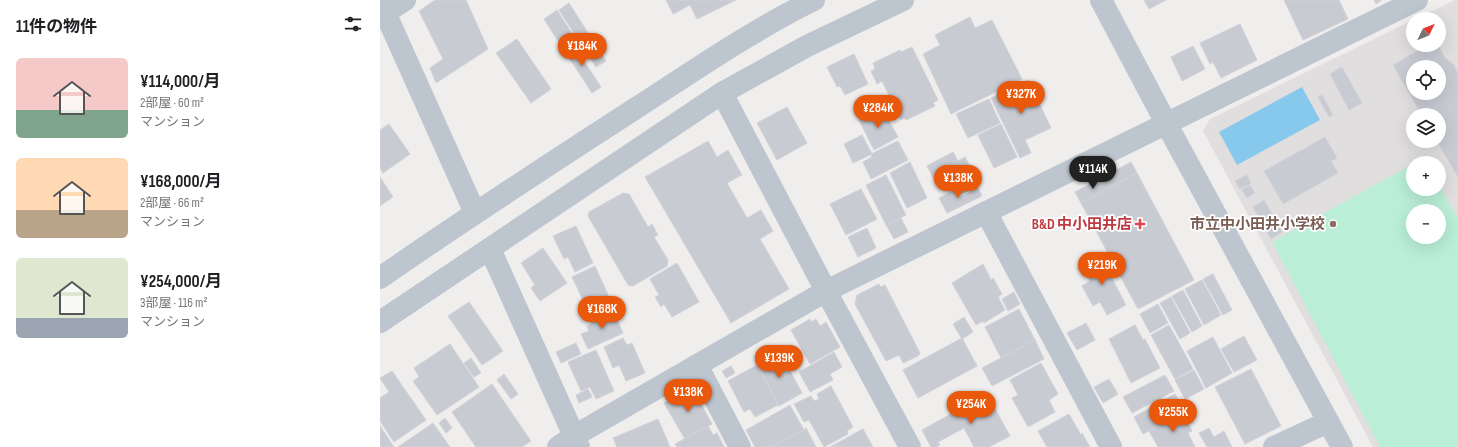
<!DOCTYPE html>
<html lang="ja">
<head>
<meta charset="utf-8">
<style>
	:root { --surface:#fff; --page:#f2f2f2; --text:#202124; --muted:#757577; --accent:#ea580c }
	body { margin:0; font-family:"Sofia Sans Condensed","Noto Sans JP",sans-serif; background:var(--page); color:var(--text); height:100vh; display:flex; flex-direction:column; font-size:15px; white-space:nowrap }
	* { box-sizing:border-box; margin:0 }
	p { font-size:13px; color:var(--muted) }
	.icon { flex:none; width:22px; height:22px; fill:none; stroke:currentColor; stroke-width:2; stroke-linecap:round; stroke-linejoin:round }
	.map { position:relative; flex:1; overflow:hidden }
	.drawer { display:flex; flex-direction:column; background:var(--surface); width:380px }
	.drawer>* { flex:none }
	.needle { width:26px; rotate:47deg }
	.controls { position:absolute; left:1026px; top:12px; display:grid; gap:8px }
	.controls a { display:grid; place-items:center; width:40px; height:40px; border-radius:50%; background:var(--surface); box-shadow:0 4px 16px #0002; font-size:20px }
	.price { position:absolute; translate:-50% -34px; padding:0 9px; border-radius:14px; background:var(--accent); color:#fff; font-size:13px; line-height:26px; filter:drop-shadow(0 1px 2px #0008) }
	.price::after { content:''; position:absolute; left:50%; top:24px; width:12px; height:9px; margin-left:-6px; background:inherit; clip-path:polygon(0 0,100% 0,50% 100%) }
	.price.on { background:#222; color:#fff }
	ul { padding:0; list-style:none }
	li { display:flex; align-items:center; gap:12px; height:100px; padding:0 16px }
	li span { display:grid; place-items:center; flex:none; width:112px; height:80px; border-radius:6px; color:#555 }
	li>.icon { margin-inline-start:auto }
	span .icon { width:48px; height:48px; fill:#fffc; stroke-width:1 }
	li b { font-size:17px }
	h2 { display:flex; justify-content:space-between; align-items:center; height:48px; padding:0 16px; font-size:17px }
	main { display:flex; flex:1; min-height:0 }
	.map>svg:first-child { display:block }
</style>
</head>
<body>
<main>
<section class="drawer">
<h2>11件の物件<svg class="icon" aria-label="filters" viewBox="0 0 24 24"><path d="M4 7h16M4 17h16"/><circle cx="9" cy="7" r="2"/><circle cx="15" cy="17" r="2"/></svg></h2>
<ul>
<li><span style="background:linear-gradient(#f6c9c9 65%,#7fa58c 0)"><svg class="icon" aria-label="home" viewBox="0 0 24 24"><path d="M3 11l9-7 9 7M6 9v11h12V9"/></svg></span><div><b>¥114,000/月</b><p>2部屋 · 60 m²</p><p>マンション</p></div></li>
<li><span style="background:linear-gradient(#ffd9b3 65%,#b9a48a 0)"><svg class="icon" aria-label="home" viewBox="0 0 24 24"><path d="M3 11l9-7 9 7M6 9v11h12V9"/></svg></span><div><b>¥168,000/月</b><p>2部屋 · 66 m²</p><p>マンション</p></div></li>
<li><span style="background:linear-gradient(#dfe7d0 75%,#9aa5b1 0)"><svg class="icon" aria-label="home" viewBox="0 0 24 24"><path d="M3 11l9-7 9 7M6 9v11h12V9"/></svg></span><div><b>¥254,000/月</b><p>3部屋 · 116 m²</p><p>マンション</p></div></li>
</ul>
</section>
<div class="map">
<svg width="1078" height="447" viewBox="0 0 1078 447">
	<rect width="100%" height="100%" fill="#f0eded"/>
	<!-- education -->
	<path fill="#e1dedf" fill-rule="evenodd" d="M1075,0h3v447h-85l-170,-316 7,-12 203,-99v25h26v-26h-23zM1033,67h26v26h-26zM1033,115h26v26h-26zM1033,163h26v26h-26zM1033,211h26v26h-26z"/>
	<!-- green -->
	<path fill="#baeed6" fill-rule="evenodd" d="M1033,164v25h26v-4l19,34v228h-78l-108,-205zM1033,211h26v26h-26z"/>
	<!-- water -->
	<path fill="#86c9ec" d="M922,87l18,33 -83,45 -18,-33z"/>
	<!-- building -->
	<path fill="#c9cbd3" stroke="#d1d2d9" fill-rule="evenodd" d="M55,0h31l22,49 -52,34 -6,-15 13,-9 -24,-48z
		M286,0h70l-39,19 -7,-14 -17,9z
		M764,0h22l-17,9z
		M904,0h55l9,19 -45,21z
		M994,0h8l-6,4z
		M189,3l37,58 -10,6 -37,-57z
		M177,10l18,28 -13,9 -18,-28z
		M590,17l5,11 17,-8 30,59 -71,35 -28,-60 17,-9 -5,-10z
		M860,24l17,36 -36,18 -8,-16 -3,2 -10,-21z
		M137,39l34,50 -20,14 -35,-50z
		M191,41l30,46 -9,6 -30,-46z
		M1047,45h11l7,13 9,7 4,9v103l-21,-36h2v-26h-17l-29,-50zM1033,67h26v26h-26z
		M813,46l12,23 -23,12 -11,-24z
		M532,47l26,53 -5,3 2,3 -29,14 -2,-2 -3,2 -19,-39 -5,3 -6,-13 4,-2 -2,-6 27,-13 1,2z
		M474,54l14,30 -23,11 -5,-9 -3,1 -10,-20z
		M962,67l20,36 -13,7 -19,-36z
		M648,80l23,48 -26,12 6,13 -11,5 -29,-60z
		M942,95l11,20 -4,2 -11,-20z
		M609,99l11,24 -32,15 -12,-24z
		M407,107l20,36 -30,17 -20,-37z
		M502,108l16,29 -24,13 -15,-30z
		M9,124l21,30 -27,19 -3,-5v-38z
		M621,124l16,33 -23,11 -16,-33z
		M482,135l10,19 -19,9 -9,-19z
		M945,137l12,21 -6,3 7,12 -55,31 -19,-33z
		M328,141l9,16 11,-7 14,25 -15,8 20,35 14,-8 12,21 -13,8 29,50 -58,34 -86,-146z
		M518,141l10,19 -37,19 -8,-17 9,-5 -1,-3z
		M573,152l5,9 7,-4 15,28 -20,10 -8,-16 -12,7 -1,-3 -2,2 -10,-19z
		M530,162l17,36 -20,10 -17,-35z
		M751,162l6,11 -27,14 -5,-11z
		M757,173l57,107 -56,29 -57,-106z
		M506,175l20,40 -20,10 -20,-40z
		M867,175l4,8 -11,6 -5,-8z
		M725,176l5,11 -29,16 -6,-11z
		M0,177l13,20 -13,9z
		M870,185l5,8 -8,5 -5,-8z
		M598,188l4,8 -35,17 -8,-15 17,-9 4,8z
		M481,189l16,30 -31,16 -16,-31z
		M243,193l6,1 19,33 4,-3 6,11 -4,2 14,23 -1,6 -34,20 -5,-1 -40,-69 1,-4z
		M884,200l18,32 -11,7 -18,-32z
		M521,218l7,14 -14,7 -8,-14z
		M196,226l17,37 -18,9 -7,-15 -4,2 -11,-23z
		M487,228l9,20 -18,9 -10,-20z
		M163,248l24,35 -27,18 -9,-13 4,-3 -14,-22z
		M719,254l27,51 -19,10 -7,-13 -7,4 -11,-20 8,-5 -9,-17z
		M297,263l22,39 -27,15 -8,-13 -3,3 -6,-10 4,-2 -9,-16z
		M603,264l8,16 2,-2 9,16 -4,3 7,13 -21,13 -1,-2 -7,4 -24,-42z
		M215,266l14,31 -11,5 -3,-7 -12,5 -11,-23z
		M833,274l19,36 -9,5 -20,-36z
		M822,280l19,35 -17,10 -19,-36z
		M499,284l1,3 5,-2 35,68 -2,3 -15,7 -4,-8 -13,6 -31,-57 2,-9z
		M803,290l19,36 -10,6 -20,-36z
		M634,292l6,12 -12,7 -6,-12z
		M791,297l19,36 -10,6 -20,-36z
		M89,302l34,49 -21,14 -34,-49z
		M778,304l10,19 -18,10 -10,-19z
		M639,309l16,31 -34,18 -16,-31z
		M230,311l2,5 3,-1 8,18 -35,16 -7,-15 8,-3 -2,-5 5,-2 -2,-5z
		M584,317l9,15 -11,7 -9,-15z
		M430,319l1,3 5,-3 4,7 6,-4 14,25 -30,17 -19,-34z
		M706,323l9,17 -18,10 -10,-17z
		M755,325l8,15 2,-1 15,29 -29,15 -22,-44z
		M789,325l24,44 -18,10 -24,-44z
		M864,336l13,24 -23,12 -13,-23z
		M833,337l19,36 -26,15 -19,-37z
		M243,338l4,7 5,-2 13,30 -19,8 -7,-16 -6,3 -9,-21z
		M582,338l15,28 -59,32 -15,-28z
		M655,340l9,19 -52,27 -10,-18z
		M196,343l5,11 -20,9 -5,-11z
		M70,344l29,43 -42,28 -24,-34 6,-4 -5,-9z
		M216,350l18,41 -18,8 -6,-12 -9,4 -13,-29z
		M400,352l22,41 -23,13 -22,-42z
		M454,352l8,15 -12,7 3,6 -23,12 -11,-20z
		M91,358l10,15 -7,4 -10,-14z
		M661,363l17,31 -9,6 6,12 -27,15 -16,-29 6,-3 -8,-15z
		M377,365l21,40 -23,12 -5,-8 -6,3 -16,-31z
		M351,366l4,7 -9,5 -4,-7z
		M871,369l30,57 -36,18 -30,-57z
		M814,370l10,19 -19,10 -10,-19z
		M12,371l34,49 -32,22 -14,-21v-23l9,-6 -9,-14z
		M124,374l14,20 -7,5 -14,-19z
		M785,375l9,16 -42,22 -9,-16z
		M729,379l9,15 -15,9 -9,-16z
		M112,384l39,57 -9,6h-46l-24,-35z
		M451,386l22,41 -6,4 1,3 -24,13 -15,-27 -5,2 -10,-18 17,-8 3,5 5,-2 -2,-5z
		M309,388l5,3 18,33 -27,15 -21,-36z
		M208,389l4,8 -13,6 -3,-8z
		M607,394l23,42 -21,11h-15l-10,-19 -26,14 2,3 -4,2h-5l-9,-17z
		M795,394l9,17 -41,23 -9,-17z
		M410,405l14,25 -33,17h-16l-9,-17z
		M803,413l9,18 -4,2 7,14h-37l-9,-16z
		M689,414l12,21 1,-2 8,14h-43l-9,-16z
		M65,418l7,10 -6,5 -7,-10z
		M278,419l12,28h-53l-4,-9z
		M53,423l17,24h-52z
		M0,426l14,21h-14z
		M328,426l5,9 4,-2 7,14h-47l-2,-3z
		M426,428l10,19h-45l33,-17z
		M829,428l5,9 10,-6 8,16h-25l-8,-14z
		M483,429l10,18h-43z"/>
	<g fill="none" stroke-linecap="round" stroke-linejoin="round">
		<!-- minor -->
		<path stroke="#bdc5cf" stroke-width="22" d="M721,0l65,123 176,324
			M0,1l95,212
			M0,16l25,-16
			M342,93l104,198 84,156
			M606,212l125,235
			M110,249l89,198
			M0,278c83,-58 168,-113 253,-168 59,-38 118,-79 181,-110
			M0,322l342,-229 85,-47 96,-46
			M317,365l43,82
			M178,447l16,-11 252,-145 591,-291
			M894,447l54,-25"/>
	</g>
	<!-- markers -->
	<path fill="#e0444e" stroke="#fff" stroke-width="1.5" d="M758 218h4v4h4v4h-4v4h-4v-4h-4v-4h4z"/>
	<circle fill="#8d6e63" stroke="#fff" stroke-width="1.5" cx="953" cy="224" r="4"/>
	<g text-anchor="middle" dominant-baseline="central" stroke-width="3.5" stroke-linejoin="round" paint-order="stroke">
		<!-- health labels -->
		<g font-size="15" font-weight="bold" fill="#be3a42" stroke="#fff" text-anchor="end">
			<text x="752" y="224">B&amp;D 中小田井店</text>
		</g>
		<!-- education labels -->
		<g font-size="15" font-weight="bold" fill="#785e54" stroke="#fff" text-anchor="end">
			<text x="945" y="224">市立中小田井小学校</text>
		</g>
	</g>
</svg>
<div class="controls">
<a><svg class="needle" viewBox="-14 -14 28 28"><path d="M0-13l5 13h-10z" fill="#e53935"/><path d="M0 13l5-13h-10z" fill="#757577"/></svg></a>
<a><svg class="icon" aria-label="locate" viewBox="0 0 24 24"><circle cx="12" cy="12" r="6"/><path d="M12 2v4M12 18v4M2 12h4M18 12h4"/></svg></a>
<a><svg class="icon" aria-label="layers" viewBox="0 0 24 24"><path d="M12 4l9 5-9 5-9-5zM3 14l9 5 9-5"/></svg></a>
<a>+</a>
<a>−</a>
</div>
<b class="price" style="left:202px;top:67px">¥184K</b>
<b class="price" style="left:641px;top:115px">¥327K</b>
<b class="price" style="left:498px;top:129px">¥284K</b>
<b class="price on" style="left:713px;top:190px">¥114K</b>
<b class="price" style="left:578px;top:199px">¥138K</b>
<b class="price" style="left:722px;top:286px">¥219K</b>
<b class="price" style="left:222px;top:330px">¥168K</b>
<b class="price" style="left:399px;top:379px">¥139K</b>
<b class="price" style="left:308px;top:413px">¥138K</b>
<b class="price" style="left:591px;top:425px">¥254K</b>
<b class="price" style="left:793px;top:433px">¥255K</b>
</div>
</main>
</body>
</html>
